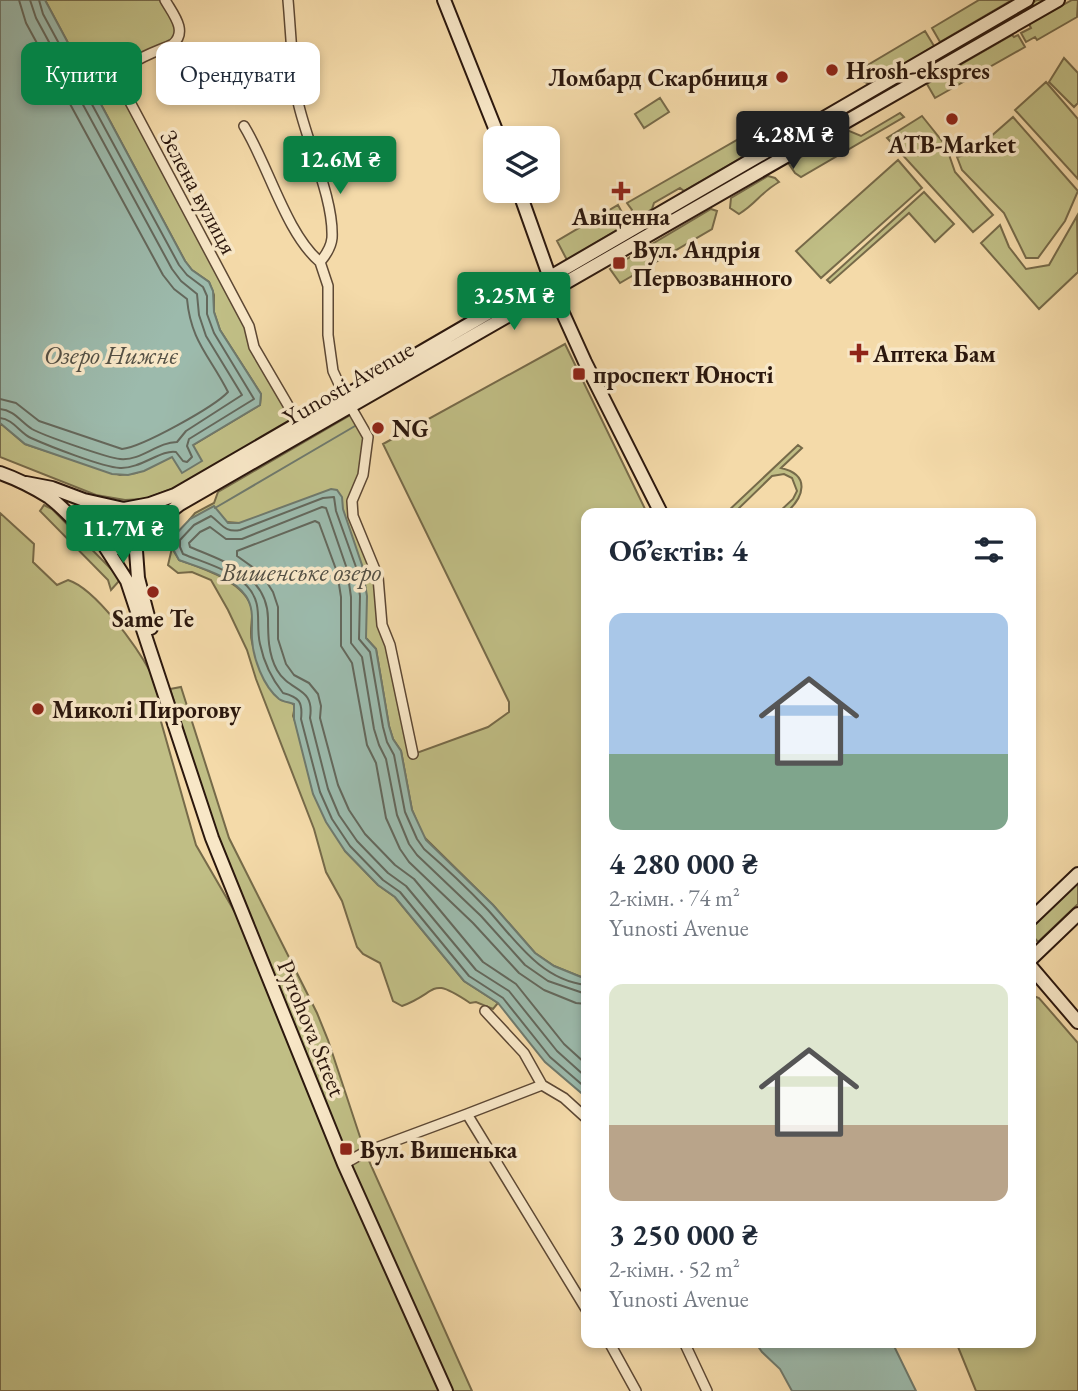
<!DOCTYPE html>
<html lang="uk">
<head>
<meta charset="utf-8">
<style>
	:root { --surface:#fff; --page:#f6f6f7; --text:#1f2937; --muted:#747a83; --accent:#0b8043 }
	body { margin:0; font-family:"EB Garamond",serif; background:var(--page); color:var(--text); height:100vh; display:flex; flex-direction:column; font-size:26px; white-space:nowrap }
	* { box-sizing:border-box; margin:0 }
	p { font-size:23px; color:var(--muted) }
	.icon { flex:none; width:38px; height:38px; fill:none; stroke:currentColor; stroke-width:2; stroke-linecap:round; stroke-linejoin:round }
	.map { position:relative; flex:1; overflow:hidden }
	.panel { position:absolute; left:581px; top:508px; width:455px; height:840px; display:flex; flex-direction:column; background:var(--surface); border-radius:14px; box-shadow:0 4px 10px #0003 }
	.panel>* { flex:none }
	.top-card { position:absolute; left:21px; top:42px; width:455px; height:63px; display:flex; gap:14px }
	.buttons { position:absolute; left:483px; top:126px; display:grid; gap:14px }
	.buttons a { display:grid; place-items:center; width:77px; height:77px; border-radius:14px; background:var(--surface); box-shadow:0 4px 10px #0003; font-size:35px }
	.price { position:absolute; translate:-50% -60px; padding:0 16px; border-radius:7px; background:var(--accent); color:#fff; font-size:23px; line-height:46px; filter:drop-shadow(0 2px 4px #0008) }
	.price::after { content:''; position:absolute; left:50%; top:42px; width:21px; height:16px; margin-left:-10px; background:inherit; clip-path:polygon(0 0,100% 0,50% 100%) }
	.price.current { background:#222; color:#fff }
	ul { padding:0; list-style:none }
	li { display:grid; align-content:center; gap:14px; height:371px; padding:0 28px }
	li span { display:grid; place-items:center; height:217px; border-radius:14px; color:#555 }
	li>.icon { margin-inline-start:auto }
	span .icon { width:126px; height:126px; fill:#fffc; stroke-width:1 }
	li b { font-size:30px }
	h2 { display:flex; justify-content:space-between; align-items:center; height:84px; padding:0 28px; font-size:30px }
	.pill { padding:0 24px; border-radius:14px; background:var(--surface); box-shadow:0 4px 10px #0003; font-size:24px; line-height:63px }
	.pill.current { background:var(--accent); color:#fff }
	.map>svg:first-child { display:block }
</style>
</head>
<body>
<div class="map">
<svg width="1078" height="1391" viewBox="0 0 1078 1391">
	<rect width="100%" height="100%" fill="#f4daa9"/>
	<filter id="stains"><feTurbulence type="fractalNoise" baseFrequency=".00286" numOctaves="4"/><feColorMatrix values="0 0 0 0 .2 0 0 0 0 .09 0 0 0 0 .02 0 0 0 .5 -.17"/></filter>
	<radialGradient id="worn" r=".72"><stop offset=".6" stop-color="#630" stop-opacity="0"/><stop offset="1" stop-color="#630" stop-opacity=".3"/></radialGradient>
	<!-- green -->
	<path fill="#c0be85" stroke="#766a49" stroke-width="2" d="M45,0h120l14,25 -1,15 -50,26 -8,12 132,263 44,77 -119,69 -32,12 -20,1 -29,-5 -96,-38v-34l25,21 95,31 16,-2 57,-28 67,-40 1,-11 -41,-64 -6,-18v-17l-5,-13 -17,-12 -7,-9z
		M979,0h33l-72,42 -8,-14z
		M1037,0h8l-198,115 -2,-4z
		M1072,0h6l-1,17 -40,23 -2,-3 -9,5 -5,-9 10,-5 -2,-4z
		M925,31l9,15 -63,39 -20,-10z
		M1012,35l2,2 4,-2 7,12 -90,51 -8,-14z
		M1064,58l14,15v30l-4,4 -25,-25z
		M1046,82l32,37v60l-63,-69z
		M660,98l9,14 -25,16 -9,-14z
		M900,113l4,4 -103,60 -6,-4 -6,-9 58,-34 14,6z
		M922,116l24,30 9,26 38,43 -20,17 -86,-94z
		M1013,117l65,74 -13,30 -27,37h-12l-22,-45 -42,-43 -5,-13 15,-4z
		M770,121l9,15 -95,55 -4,-3 -26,15 -2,6 -17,11 -5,-3 2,-7 -5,-7z
		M898,160l24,28 -101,90 -25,-27z
		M768,176l7,2 4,4c-19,11 -22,21 -40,32l-9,-6 1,-10z
		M924,192l30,32 -19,18 -26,-29 -79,70 -3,-3z
		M618,205l7,13 -3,9 -55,33 -10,-19z
		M711,209l6,2 -5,18 -92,54 -10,-14z
		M1077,216l1,56 -39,37 -58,-66 19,-18 9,22 17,22 23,-4z
		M565,344l82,169h-61v466l-32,-13 -19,-13 -42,-48 -70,-69 -11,-26 -11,-59 -8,-12 -4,-13 -13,-77 -10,-11v-7l-127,-108 -49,-4 5,-6 19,-10 4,-11 136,-79 14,28 -16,60 23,68 7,43 32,142 74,-27 21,-15v-10l-126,-258z
		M798,445l4,3 -21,20c30,7 23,29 5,45h-8l15,-14 4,-8 -5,-13 -8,-4 -12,2 -38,37h-8z
		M44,505l8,4 65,66 2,6 -8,9 -3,-10 -68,-69z
		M0,513l34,31 -1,18 24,23 11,-5c28,9 69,67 83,93 6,13 9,29 13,43l-4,2 36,127 62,107 188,439h-446z
		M102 529a14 14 0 1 1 28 0a14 14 0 1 1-28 0Z
		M172,548l7,12c23,8 68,22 73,50 1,10 -3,22 0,32 3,15 21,43 29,58l10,2 4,4 -2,10 52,135 33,34 17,12 69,84 34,22 -5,6 -17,-7 -6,1c-42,-28 -30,-11 -68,3l-9,-5 -13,-38 -17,-9 -6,-7 -15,-46 -16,-29 -12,-43 -58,-150 -9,-29 -19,-40 -17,-30 -19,-8 -14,1 -10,-8z
		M181,687l48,151 88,175 11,27 37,112 107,239h-19l-104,-228 -132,-327 -47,-147z
		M1078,879v25l-40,38 -7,-8v-10z
		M1031,995l8,3 39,45v348h-102l-20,-49h75z"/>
	<!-- water -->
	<path fill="#9cbaac" stroke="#6f796c" stroke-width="2" d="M0,0h45l140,261 7,9 17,12 4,9 1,21 6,18 41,64 -1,11 -67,40 9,16 -20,12 -10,-16 -28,14 -16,4 -16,-1 -87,-30 -25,-21z
		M331,489l6,1 5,7 1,12 19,56 5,31 -1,42 10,11 13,77 4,13 8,12 11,59 14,30 67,65 42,48 19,13 32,13v118l-41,-35 -47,-59 -34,-22 -69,-84 -17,-12 -33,-34 -19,-29 -13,-28 -19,-75v-15c-5,-2 -11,-2 -15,-5 -16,-13 -26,-41 -27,-60 -1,-15 3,-29 -6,-43 -14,-20 -45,-28 -67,-36l-6,-11v-12l17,-18 24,-13 14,17h11z
		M755,1342h137l24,49h-124l-12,-22 -18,-17z"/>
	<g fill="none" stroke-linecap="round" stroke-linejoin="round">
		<!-- shore -->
		<path stroke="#64685c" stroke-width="2" d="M0,399l16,4 23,18 83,28c20,-2 92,-42 106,-57 -18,-36 -37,-50 -41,-93l-13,-10 -11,-14 -137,-252 -7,-23
			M0,409c14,1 21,13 32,20 10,6 76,29 88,30 22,2 37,-17 57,-17l9,-11 56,-36 -36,-59 -7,-21 -2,-21 -16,-13 -9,-12 -136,-251 -6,-18
			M0,418c13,1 20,15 31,20 18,8 71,29 89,30 20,1 42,-19 56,-16l7,9 4,1 5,-5 -5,-11 2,-7 65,-40 -40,-66 -7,-19v-18l-4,-9 -16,-12 -8,-10 -136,-251 -4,-14
			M586,985c-45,-5 -70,-44 -98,-75 -20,-21 -42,-42 -64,-61l-7,-10 -12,-27 -11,-57 -7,-13 -4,-15 -13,-75 -11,-13 1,-43 -4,-29 -20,-56 -2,-14 -11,1 -83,32c-15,3 -18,-6 -29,-14l-17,9 -14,15v7l3,7c22,9 46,15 64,32 17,18 8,37 13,58 4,19 11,34 23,49 16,4 20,9 18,26l19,73 12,27 18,27 33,34 17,12 69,84 34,22 47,59 36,31
			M586,994l-38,-13 -23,-16 -44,-49 -64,-61 -8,-11 -12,-29 -11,-56 -7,-14 -5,-16 -12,-72 -11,-14v-46l-4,-28 -21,-61 -4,-1 -80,32h-16l-16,-12 -10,5 -11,11 1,4c33,14 77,27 78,71 0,17 0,36 9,52 13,23 38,16 33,48l18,71 11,26 18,26 31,32 18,13 70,84 33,21 48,60 29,26
			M586,1004l-10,-1 -32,-13 -25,-17 -46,-50 -64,-61 -9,-13 -14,-31 -10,-55 -9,-18 -15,-82 -11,-17v-49l-4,-25 -18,-49 -4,-2 -78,30v5l24,17 12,19 5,15v32l8,25 8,11 15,8 9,11 3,12 -1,12 18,67 11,25 16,24 30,31 19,14 69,83 33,22 48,60 22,20"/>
		<!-- stream -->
		<path stroke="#6f796c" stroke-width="2" d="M215,508l140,-82"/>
		<!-- street casing -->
		<g stroke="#5d4834" stroke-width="12">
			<path id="street" d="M165,0c8,14 23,31 8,44 -16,8 -56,18 -52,41l128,241 5,21 45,77
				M288,0c3,34 4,69 10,102 9,41 36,97 34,136 -1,10 -6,17 -12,24l8,24v49l5,36 12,26 23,40 -5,38 -11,26 1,15 25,61 4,48 8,20 23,109
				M244,126c25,41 42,107 76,136
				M485,1011l39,42 18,32
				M467,1114l75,-29 22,13 22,20
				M344,1164l21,-12 102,-38 119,195
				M609,1342l27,49
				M684,1342l23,49"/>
		</g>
		<!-- secondary casing -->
		<g stroke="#2b170d" stroke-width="16">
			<path id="secondary" d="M444,0l55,138
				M519,191l42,118 24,53 76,151
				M0,473c17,6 33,14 49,24 20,14 49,55 74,51l11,-9 2,-17 -12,-13 -40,-9 -32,-12 -26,-5
				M124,509l26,-5 25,-9 852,-495
				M135,536l14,-8 31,-24 878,-504
				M135,537l3,41 13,50
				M97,538c-4,-16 3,-29 21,-30
				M104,545l23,36 85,257 132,326 102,227
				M1031,919l47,-45
				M1031,959l47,-45
				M1031,967l47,55"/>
		</g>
		<!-- street -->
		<use href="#street" stroke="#f8e7c7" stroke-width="9"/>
		<!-- secondary -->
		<use href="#secondary" stroke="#f8e7c7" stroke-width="12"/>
	</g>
	<!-- markers -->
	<g fill="#8f2418" stroke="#f8e7c7" stroke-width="2.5">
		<circle cx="832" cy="70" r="7"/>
		<circle cx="782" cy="77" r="7"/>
		<circle cx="952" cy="119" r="7"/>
		<path d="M617.5 180.5h7v7h7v7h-7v7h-7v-7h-7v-7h7z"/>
		<rect x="612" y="256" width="14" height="14" rx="3.5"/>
		<path d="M855.5 342.5h7v7h7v7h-7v7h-7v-7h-7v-7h7z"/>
		<rect x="572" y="367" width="14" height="14" rx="3.5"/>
		<circle cx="378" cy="428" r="7"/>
		<circle cx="153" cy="592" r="7"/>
		<circle cx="38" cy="709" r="7"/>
		<rect x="339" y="1142" width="14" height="14" rx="3.5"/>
	</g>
	<g text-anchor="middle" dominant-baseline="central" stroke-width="7" stroke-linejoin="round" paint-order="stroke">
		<!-- poi labels -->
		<g font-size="24" font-weight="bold" fill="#2b170d" stroke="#f8e7c7" text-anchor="start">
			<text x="846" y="70">Hrosh-ekspres</text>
			<text x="768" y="77" text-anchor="end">Ломбард Скарбниця</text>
			<text x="952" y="144" text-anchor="middle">ATB-Market</text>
			<text x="621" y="216" text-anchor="middle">Авіценна</text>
			<text x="633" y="249">Вул. Андрія<tspan x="633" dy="28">Первозванного</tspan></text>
			<text x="873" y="353">Аптека Бам</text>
			<text x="593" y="374">проспект Юності</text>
			<text x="392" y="428">NG</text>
			<text x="153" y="618" text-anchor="middle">Same Te</text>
			<text x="52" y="709">Миколі Пирогову</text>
			<text x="360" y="1149">Вул. Вишенька</text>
		</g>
		<!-- street labels -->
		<g font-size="24" fill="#2b170d" stroke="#f8e7c7">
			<text transform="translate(199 192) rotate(62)">Зелена вулиця</text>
			<text transform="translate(348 383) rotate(-30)">Yunosti Avenue</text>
			<text transform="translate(312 1028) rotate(68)">Pyrohova Street</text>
		</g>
		<!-- water labels -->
		<g font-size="26" font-style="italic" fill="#535045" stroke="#f8e7c7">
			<text x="111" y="355">Озеро Нижнє</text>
			<text x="301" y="572">Вишенське озеро</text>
		</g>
	</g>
	<rect width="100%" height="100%" filter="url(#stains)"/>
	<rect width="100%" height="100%" fill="url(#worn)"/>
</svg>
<div class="buttons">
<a><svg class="icon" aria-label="layers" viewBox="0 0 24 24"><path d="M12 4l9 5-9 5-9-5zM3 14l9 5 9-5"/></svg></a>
</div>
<b class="price current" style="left:793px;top:171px">4.28M ₴</b>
<b class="price" style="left:340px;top:196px">12.6M ₴</b>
<b class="price" style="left:514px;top:332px">3.25M ₴</b>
<b class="price" style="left:123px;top:565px">11.7M ₴</b>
<div class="top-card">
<a class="pill current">Купити</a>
<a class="pill">Орендувати</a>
</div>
<section class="panel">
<h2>Об’єктів: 4<svg class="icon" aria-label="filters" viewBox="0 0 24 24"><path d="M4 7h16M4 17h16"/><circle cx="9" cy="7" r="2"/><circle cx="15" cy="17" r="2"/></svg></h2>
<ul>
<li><span style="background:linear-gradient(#a9c7e8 65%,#7fa58c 0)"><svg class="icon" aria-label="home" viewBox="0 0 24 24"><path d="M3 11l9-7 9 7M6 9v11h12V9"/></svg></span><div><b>4 280 000 ₴</b><p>2-кімн. · 74 m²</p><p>Yunosti Avenue</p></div></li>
<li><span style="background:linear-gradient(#dfe7d0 65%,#b9a48a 0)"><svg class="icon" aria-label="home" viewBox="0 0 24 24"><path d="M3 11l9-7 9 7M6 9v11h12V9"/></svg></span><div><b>3 250 000 ₴</b><p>2-кімн. · 52 m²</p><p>Yunosti Avenue</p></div></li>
</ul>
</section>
</div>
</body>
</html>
